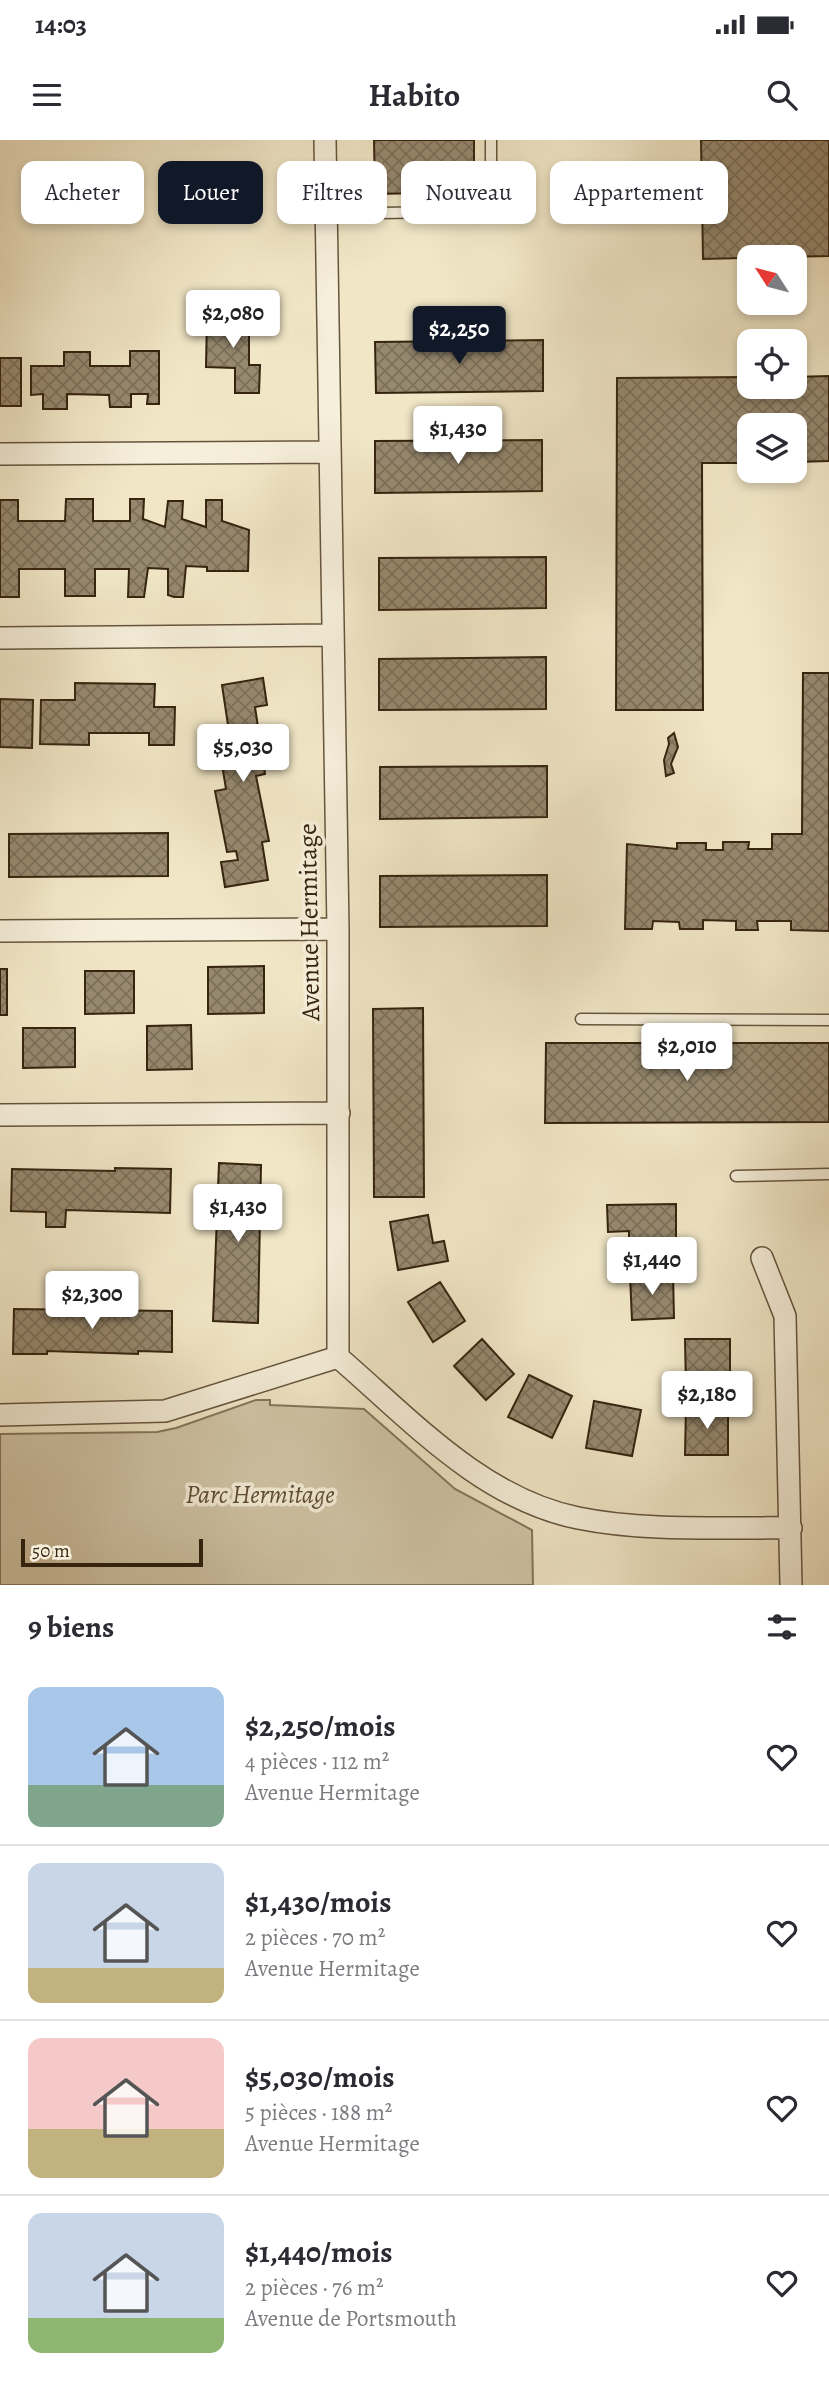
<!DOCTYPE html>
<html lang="fr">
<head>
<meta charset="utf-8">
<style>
	:root { --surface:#fff; --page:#f2f2f3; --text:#2b2b33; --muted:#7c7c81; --line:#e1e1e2; --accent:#111827 }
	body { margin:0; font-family:Alegreya,serif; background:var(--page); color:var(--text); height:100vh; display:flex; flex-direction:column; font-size:26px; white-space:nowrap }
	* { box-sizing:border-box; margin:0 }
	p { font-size:23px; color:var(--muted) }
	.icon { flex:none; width:38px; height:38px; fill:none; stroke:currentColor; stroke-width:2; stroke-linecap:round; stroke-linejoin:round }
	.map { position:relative; height:1445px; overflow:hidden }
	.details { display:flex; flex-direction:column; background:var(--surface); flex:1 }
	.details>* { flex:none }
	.guide { position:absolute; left:21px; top:21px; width:788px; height:63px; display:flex; gap:14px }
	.needle { width:46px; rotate:306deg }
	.buttons { position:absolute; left:737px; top:105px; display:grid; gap:14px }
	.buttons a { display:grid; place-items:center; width:70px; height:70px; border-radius:14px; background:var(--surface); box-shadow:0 4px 10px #0003; font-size:35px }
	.scale { position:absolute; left:21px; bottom:18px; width:182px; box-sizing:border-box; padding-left:7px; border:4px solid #36240f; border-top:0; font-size:19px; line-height:24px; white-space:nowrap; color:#36240f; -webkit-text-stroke:5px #f6efdb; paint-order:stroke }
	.price { position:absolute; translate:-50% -60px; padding:0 16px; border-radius:7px; background:#fff; color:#222; font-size:23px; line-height:46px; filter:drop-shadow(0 2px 4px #0008) }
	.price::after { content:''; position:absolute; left:50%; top:42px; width:21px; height:16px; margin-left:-10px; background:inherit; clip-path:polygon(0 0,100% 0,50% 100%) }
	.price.selected { background:var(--accent); color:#fff }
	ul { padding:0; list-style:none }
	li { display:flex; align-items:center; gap:21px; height:175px; padding:0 28px }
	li+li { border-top:2px solid var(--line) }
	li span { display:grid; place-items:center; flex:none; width:196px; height:140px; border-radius:14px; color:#555 }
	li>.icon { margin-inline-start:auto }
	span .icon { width:84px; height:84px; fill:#fffc; stroke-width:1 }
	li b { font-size:30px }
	h2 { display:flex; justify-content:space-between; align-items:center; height:84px; padding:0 28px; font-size:30px }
	.tag { padding:0 24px; border-radius:14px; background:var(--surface); box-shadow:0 4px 10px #0003; font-size:24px; line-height:63px }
	.tag.selected { background:var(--accent); color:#fff }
	.status { display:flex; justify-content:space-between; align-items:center; height:49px; padding:0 35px; background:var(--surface); direction:ltr }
	.status svg { height:19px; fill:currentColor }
	header { display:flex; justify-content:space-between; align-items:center; height:91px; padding:0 28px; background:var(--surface); font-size:32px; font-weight:700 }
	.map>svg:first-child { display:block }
</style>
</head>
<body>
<div class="status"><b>14:03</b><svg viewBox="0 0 49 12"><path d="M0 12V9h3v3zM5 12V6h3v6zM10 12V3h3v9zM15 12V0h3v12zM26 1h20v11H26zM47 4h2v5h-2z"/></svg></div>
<header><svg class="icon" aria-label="menu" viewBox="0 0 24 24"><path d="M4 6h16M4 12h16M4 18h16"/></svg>Habito<svg class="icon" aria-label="search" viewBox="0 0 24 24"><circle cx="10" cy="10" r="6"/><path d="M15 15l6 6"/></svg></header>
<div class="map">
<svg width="829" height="1445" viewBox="0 0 829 1445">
	<defs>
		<pattern id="building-cross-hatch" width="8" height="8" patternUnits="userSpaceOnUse" patternTransform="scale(1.75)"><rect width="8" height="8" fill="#97896f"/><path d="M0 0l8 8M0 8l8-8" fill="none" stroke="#7c705a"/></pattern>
	</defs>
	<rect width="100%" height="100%" fill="#f1e7c7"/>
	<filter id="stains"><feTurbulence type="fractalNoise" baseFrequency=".00286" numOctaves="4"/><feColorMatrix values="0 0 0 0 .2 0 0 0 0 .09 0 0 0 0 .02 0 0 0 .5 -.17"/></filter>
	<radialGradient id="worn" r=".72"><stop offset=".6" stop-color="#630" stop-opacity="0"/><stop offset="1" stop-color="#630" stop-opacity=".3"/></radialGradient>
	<!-- park -->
	<path fill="#d1c6a8" stroke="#84755c" stroke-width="2" d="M256,1260h14v5l94,4 91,80 77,41 1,55h-533v-151l157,-2 19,-4z"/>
	<!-- building -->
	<path fill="url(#building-cross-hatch)" stroke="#36240f" stroke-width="2" d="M374,0h100v52l-99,2z
		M701,0h128v116l-126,3z
		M207,177l53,1 -1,12h-10v35h11l-1,28h-24v-25l-29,-1z
		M543,200v51l-167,2 -1,-51z
		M130,211h29v53h-12l1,-10h-17v13h-21l-1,-12 -42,-1v15h-24v-15l-12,1v-29h33v-14h26v14h40z
		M0,218h21v48h-21z
		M829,236v85l-35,1v-37h-45v38h-47l1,247h-87l1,-332 132,-1v10h45v-10z
		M542,300v51l-167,2v-52z
		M66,359h27v22h37v-22h14l-1,20 22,8 3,-26h15l-1,18 24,8v-27h16v21l27,9 -1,41h-41v-4l-21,-1 -3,31h-9l-6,-2v-26l-20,-1 -4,29h-16l1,-28h-34v27h-30v-27h-46v28h-19v-97h18v21h47z
		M546,417v51l-167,2v-52z
		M546,517v52l-167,1v-51z
		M803,533h26v258l-38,-1v-9h-34l1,9h-22v-9l-33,-1v9h-23l-1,-7 -26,-1 -1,8h-27l2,-85 50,5v-6h29v7h17v-8h26l-1,7h24v-15h30z
		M263,538l4,27 -12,2 10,67 -9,2 13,65 -7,1 6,38 -43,7 -4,-25 17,-2 -2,-9 -9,1 -12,-61 11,-2 -10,-62 12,-2 -6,-40z
		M75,543l80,1 -1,23h21l-1,38h-25v-12h-60v12l-49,-1 1,-44h34z
		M0,559l33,1 -1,48 -32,-1z
		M674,593l4,14 -7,17 3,9 -8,3 -2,-16 5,-16 -1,-6z
		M547,626v51l-167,2v-52z
		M168,693v43l-159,1v-43z
		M547,735v51l-167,1v-51z
		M264,826v47l-56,1v-47z
		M0,829h7v46h-7z
		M85,831h49v42l-49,1z
		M423,868l1,189h-50l-1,-188z
		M191,885l1,44 -45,1v-44z
		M23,888h52v39l-52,1z
		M546,903h283v79l-284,1z
		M219,1023l42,2 -3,158 -45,-2z
		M115,1028l56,1 -1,44 -104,-3 -1,17h-19v-15l-35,-1 1,-42 103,2z
		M676,1064v52h-47v-25l-21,1 -1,-27z
		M428,1075l5,28 11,-2 4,20 -50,9 -8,-48z
		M673,1134l1,44 -42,2 -2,-45z
		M440,1142l25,39 -32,21 -25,-40z
		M14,1169l158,2v41l-34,-1v3l-91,-3v3h-34z
		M482,1199l32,35 -28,26 -32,-34z
		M685,1199h45v48l-44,1z
		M529,1235l43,21 -20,42 -44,-21z
		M594,1261l47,9 -9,46 -46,-8z
		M686,1266l42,1v48h-43z"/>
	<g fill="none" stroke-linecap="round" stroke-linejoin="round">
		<!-- service casing -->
		<g stroke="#65553d" stroke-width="13">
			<path id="service" d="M382,73l109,-2v-71
				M581,879l248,1
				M736,1036l93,-2"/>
		</g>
		<!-- minor casing -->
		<g stroke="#65553d" stroke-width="24">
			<path id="minor" d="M325,0l13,789v428
				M0,314l328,-2
				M0,498l331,-3
				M0,791l338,-2
				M0,975l339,-2
				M762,1118l23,58 6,269
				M338,1217c71,61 144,142 240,161 69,14 143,9 213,10
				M0,1275l165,-4 173,-54"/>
		</g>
		<!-- service -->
		<use href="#service" stroke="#f6efdb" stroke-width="10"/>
		<!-- minor -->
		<use href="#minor" stroke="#f6efdb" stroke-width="21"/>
	</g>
	<g text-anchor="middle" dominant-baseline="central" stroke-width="7" stroke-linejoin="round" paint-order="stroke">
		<!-- street labels -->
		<g font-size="26" fill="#36240f" stroke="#f6efdb">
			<text transform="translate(309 782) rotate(-91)">Avenue Hermitage</text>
		</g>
		<!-- park labels -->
		<g font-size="26" font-style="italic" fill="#5d4c35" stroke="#f6efdb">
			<text x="260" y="1354">Parc Hermitage</text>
		</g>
	</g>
	<rect width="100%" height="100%" filter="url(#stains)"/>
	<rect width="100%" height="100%" fill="url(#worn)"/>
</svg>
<div class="buttons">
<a><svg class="needle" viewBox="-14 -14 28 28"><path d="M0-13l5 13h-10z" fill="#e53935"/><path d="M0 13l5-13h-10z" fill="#7c7c81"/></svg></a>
<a><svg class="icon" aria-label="locate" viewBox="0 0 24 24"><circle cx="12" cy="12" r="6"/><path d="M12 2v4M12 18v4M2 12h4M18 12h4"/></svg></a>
<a><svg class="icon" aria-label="layers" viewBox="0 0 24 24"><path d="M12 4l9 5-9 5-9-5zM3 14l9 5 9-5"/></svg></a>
</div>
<div class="scale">50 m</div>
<b class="price" style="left:233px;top:210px">$2,080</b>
<b class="price selected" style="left:459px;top:226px">$2,250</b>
<b class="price" style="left:458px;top:326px">$1,430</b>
<b class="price" style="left:243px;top:644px">$5,030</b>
<b class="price" style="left:687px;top:943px">$2,010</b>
<b class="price" style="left:238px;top:1104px">$1,430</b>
<b class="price" style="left:652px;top:1157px">$1,440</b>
<b class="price" style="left:92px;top:1191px">$2,300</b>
<b class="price" style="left:707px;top:1291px">$2,180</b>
<div class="guide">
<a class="tag">Acheter</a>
<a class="tag selected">Louer</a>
<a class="tag">Filtres</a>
<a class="tag">Nouveau</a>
<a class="tag">Appartement</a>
</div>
</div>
<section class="details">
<h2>9 biens<svg class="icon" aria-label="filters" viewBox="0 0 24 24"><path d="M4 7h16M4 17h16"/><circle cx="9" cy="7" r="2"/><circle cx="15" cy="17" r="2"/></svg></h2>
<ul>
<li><span style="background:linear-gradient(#a9c7e8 70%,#7fa58c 0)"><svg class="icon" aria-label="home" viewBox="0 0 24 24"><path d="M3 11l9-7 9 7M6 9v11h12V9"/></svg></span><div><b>$2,250/mois</b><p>4 pièces · 112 m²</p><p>Avenue Hermitage</p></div><svg class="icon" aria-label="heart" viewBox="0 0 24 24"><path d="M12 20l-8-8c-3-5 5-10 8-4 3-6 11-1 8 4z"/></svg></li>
<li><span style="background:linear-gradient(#c9d6e8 75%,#c2b280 0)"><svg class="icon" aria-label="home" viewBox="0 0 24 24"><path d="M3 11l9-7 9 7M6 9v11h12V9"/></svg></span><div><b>$1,430/mois</b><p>2 pièces · 70 m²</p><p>Avenue Hermitage</p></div><svg class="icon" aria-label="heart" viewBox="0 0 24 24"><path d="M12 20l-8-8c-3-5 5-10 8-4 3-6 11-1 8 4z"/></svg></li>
<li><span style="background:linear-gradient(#f6c9c9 65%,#c2b280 0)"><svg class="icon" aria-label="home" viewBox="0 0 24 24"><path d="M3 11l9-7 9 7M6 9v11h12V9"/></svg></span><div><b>$5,030/mois</b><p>5 pièces · 188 m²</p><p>Avenue Hermitage</p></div><svg class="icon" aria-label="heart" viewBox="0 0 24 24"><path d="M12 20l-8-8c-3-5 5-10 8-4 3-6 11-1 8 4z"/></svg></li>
<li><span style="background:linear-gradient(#c9d6e8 75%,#8fb573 0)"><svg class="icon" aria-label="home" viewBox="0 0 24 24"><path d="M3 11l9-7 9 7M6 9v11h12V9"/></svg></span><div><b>$1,440/mois</b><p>2 pièces · 76 m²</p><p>Avenue de Portsmouth</p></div><svg class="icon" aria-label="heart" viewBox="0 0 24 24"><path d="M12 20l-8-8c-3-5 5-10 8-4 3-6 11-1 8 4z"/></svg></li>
</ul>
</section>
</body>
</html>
